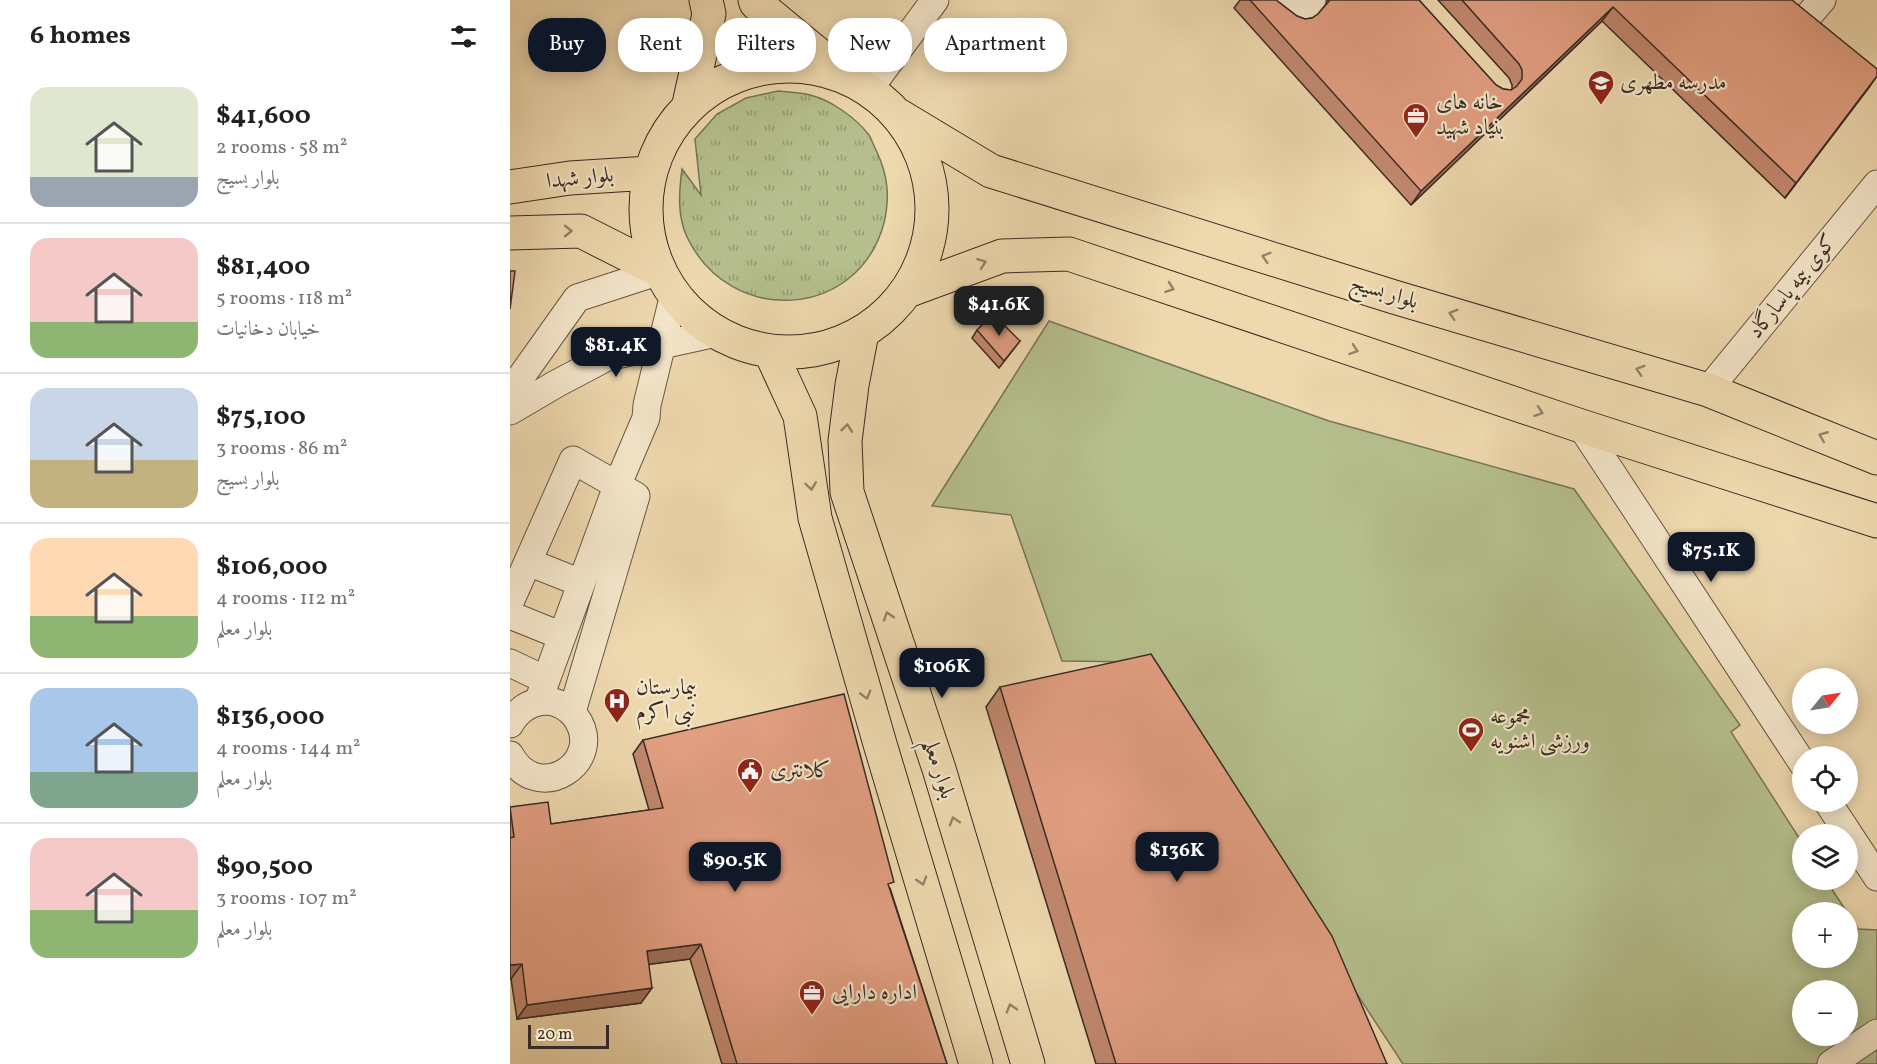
<!DOCTYPE html>
<html lang="en">
<head>
<meta charset="utf-8">
<style>
	:root { --surface:#fff; --page:#f2f2f2; --text:#202124; --muted:#757577; --line:#e0e0e0; --accent:#111827 }
	body { margin:0; font-family:Vollkorn,Amiri,serif; background:var(--page); color:var(--text); height:100vh; display:flex; flex-direction:column; font-size:22px; white-space:nowrap }
	* { box-sizing:border-box; margin:0 }
	p { font-size:20px; color:var(--muted) }
	.icon { flex:none; width:33px; height:33px; fill:none; stroke:currentColor; stroke-width:2; stroke-linecap:round; stroke-linejoin:round }
	.map { position:relative; flex:1; overflow:hidden }
	.panel { display:flex; flex-direction:column; background:var(--surface); width:510px }
	.panel>* { flex:none }
	.banner { position:absolute; left:18px; top:18px; width:570px; height:54px; display:flex; gap:12px }
	.needle { width:39px; rotate:60deg }
	.tools { position:absolute; left:1282px; top:668px; display:grid; gap:12px }
	.tools a { display:grid; place-items:center; width:66px; height:66px; border-radius:50%; background:var(--surface); box-shadow:0 3px 15px #0003; font-size:30px }
	.scale { position:absolute; left:18px; bottom:15px; width:81px; box-sizing:border-box; padding-left:6px; border:3px solid #382c24; border-top:0; font-size:16px; line-height:21px; white-space:nowrap; color:#382c24; -webkit-text-stroke:4px #f4e6ca; paint-order:stroke }
	.price { position:absolute; translate:-50% -51px; padding:0 14px; border-radius:12px; background:var(--accent); color:#fff; font-size:20px; line-height:39px; filter:drop-shadow(0 2px 3px #0008) }
	.price::after { content:''; position:absolute; left:50%; top:36px; width:18px; height:14px; margin-left:-9px; background:inherit; clip-path:polygon(0 0,100% 0,50% 100%) }
	.price.active { background:#222; color:#fff }
	ul { padding:0; list-style:none }
	li { display:flex; align-items:center; gap:18px; height:150px; padding:0 30px }
	li+li { border-top:2px solid var(--line) }
	li span { display:grid; place-items:center; flex:none; width:168px; height:120px; border-radius:18px; color:#555 }
	li>.icon { margin-inline-start:auto }
	span .icon { width:72px; height:72px; fill:#fffc; stroke-width:1 }
	li b { font-size:26px }
	h2 { display:flex; justify-content:space-between; align-items:center; height:72px; padding:0 30px; font-size:26px }
	.pill { padding:0 21px; border-radius:24px; background:var(--surface); box-shadow:0 3px 15px #0003; font-size:21px; line-height:54px }
	.pill.active { background:var(--accent); color:#fff }
	main { display:flex; flex:1; min-height:0 }
	.map>svg:first-child { display:block }
</style>
</head>
<body>
<main>
<section class="panel">
<h2>6 homes<svg class="icon" aria-label="filters" viewBox="0 0 24 24"><path d="M4 7h16M4 17h16"/><circle cx="9" cy="7" r="2"/><circle cx="15" cy="17" r="2"/></svg></h2>
<ul>
<li><span style="background:linear-gradient(#dfe7d0 75%,#9aa5b1 0)"><svg class="icon" aria-label="home" viewBox="0 0 24 24"><path d="M3 11l9-7 9 7M6 9v11h12V9"/></svg></span><div><b>$41,600</b><p>2 rooms · 58 m²</p><p>بلوار بسیج</p></div></li>
<li><span style="background:linear-gradient(#f6c9c9 70%,#8fb573 0)"><svg class="icon" aria-label="home" viewBox="0 0 24 24"><path d="M3 11l9-7 9 7M6 9v11h12V9"/></svg></span><div><b>$81,400</b><p>5 rooms · 118 m²</p><p>خیابان دخانیات</p></div></li>
<li><span style="background:linear-gradient(#c9d6e8 60%,#c2b280 0)"><svg class="icon" aria-label="home" viewBox="0 0 24 24"><path d="M3 11l9-7 9 7M6 9v11h12V9"/></svg></span><div><b>$75,100</b><p>3 rooms · 86 m²</p><p>بلوار بسیج</p></div></li>
<li><span style="background:linear-gradient(#ffd9b3 65%,#8fb573 0)"><svg class="icon" aria-label="home" viewBox="0 0 24 24"><path d="M3 11l9-7 9 7M6 9v11h12V9"/></svg></span><div><b>$106,000</b><p>4 rooms · 112 m²</p><p>بلوار معلم</p></div></li>
<li><span style="background:linear-gradient(#a9c7e8 70%,#7fa58c 0)"><svg class="icon" aria-label="home" viewBox="0 0 24 24"><path d="M3 11l9-7 9 7M6 9v11h12V9"/></svg></span><div><b>$136,000</b><p>4 rooms · 144 m²</p><p>بلوار معلم</p></div></li>
<li><span style="background:linear-gradient(#f6c9c9 60%,#8fb573 0)"><svg class="icon" aria-label="home" viewBox="0 0 24 24"><path d="M3 11l9-7 9 7M6 9v11h12V9"/></svg></span><div><b>$90,500</b><p>3 rooms · 107 m²</p><p>بلوار معلم</p></div></li>
</ul>
</section>
<div class="map">
<svg width="1367" height="1064" viewBox="0 0 1367 1064">
	<defs>
		<pattern id="grass-tufts" width="24" height="20" patternUnits="userSpaceOnUse" patternTransform="scale(1.5)"><rect width="24" height="20" fill="#b5bf8d"/><path d="M3 7l-1-3M5 7V3M7 7l1-3M15 17l-1-3M17 17v-4M19 17l1-3" fill="none" stroke="#949b73"/></pattern>
	</defs>
	<rect width="100%" height="100%" fill="#eed8ae"/>
	<filter id="stains"><feTurbulence type="fractalNoise" baseFrequency=".00333" numOctaves="4"/><feColorMatrix values="0 0 0 0 .2 0 0 0 0 .09 0 0 0 0 .02 0 0 0 .5 -.17"/></filter>
	<radialGradient id="worn" r=".72"><stop offset=".6" stop-color="#630" stop-opacity="0"/><stop offset="1" stop-color="#630" stop-opacity=".3"/></radialGradient>
	<!-- grass -->
	<path fill="url(#grass-tufts)" stroke="#767658" stroke-width="1.5" d="M268,91c10,1 22,1 32,4 21,5 46,23 59,40 3,5 5,12 8,17 11,24 13,45 7,71 -26,97 -154,104 -197,14 -10,-22 -8,-45 -5,-68l19,26 -6,-56 22,-25 29,-16z"/>
	<!-- garden -->
	<path fill="#b5bf8d" stroke="#767658" stroke-width="1.5" fill-rule="evenodd" d="M539,321l280,100 245,68 166,236 -9,7 72,112v35h22l22,33h-44v45h45v-43l10,15 19,1v134h-474l-264,-402 -77,-1 -51,-146 -79,-9zM1293,990h45v45h-45z"/>
	<g fill="none" stroke-linecap="round" stroke-linejoin="round">
		<!-- minor casing -->
		<g stroke="#665746" stroke-width="29">
			<path id="minor" d="M762,0l24,18 16,-18
				M1299,15l13,-15
				M359,89l66,-89
				M1198,390l169,-206
				M0,397l8,-16 59,-83 83,-27
				M0,411l46,-27 51,-27 109,-24
				M1071,426l222,338
				M18,562l53,21
				M0,602l63,-142 63,36 -64,216
				M0,615l52,21
				M0,663l36,17
				M28,702l79,-216 29,-68 1,-13 27,-111
				M0,724c8,-14 20,-23 38,-23 10,1 21,7 27,15 33,45 -37,91 -65,39
				M1317,801l50,76
				M1321,1064l46,-31"/>
		</g>
		<!-- major casing -->
		<g stroke="#382c24" stroke-width="35">
			<path id="major" d="M245,0l1,3 81,67
				M136 209a143 143 0 1 1 286 0a143 143 0 1 1-286 0Z
				M179,104l20,-90 -3,-14
				M388,115l93,56 403,126 314,93 169,68
				M0,187l60,-9 80,-5
				M0,233l71,-2 79,40
				M397,291l95,-35 67,-2 512,172 296,95
				M352,333l-10,52 -7,56 2,51 92,277 89,295
				M260,351l30,65 15,102 65,226 96,320"/>
		</g>
		<!-- minor -->
		<use href="#minor" stroke="#f4e6ca" stroke-width="27"/>
		<!-- major -->
		<use href="#major" stroke="#eed8ae" stroke-width="33"/>
	</g>
	<!-- wall -->
	<path fill="#c2886f" stroke="#382c24" stroke-width="1.5" d="M730,0h36l21,16 8,3 7,-1 6,-4 9,-11v-3h92l77,85 7,4 8,1 1,-1v-4l-3,-7 -71,-78h354l78,86 -85,112 -183,-177 -191,184 -177,-197z
		M467,330l43,11 -21,27 -27,-30z
		M490,687l387,377h-291l-110,-357z
		M133,740l247,148 57,176h-225l-32,-105 -41,5 -8,39 -124,16 -6,-40h-1v-172l41,17 98,-14 -16,-56z"/>
	<!-- shaded-wall -->
	<path fill="#9e6f5a" stroke="#382c24" stroke-width="1.5" d="M1103,7l-11,14 -191,184 10,-14z
		M1367,76l-7,10 -85,112 11,-15z
		M191,944l-11,15 -53,7 10,-15z
		M12,964l-11,15h-1v-14z
		M142,988l-11,15 -124,16 10,-14z"/>
	<!-- building -->
	<path fill="#e19e81" stroke="#382c24" stroke-width="1.5" d="M740,0h26l21,16 8,3 7,-1 6,-4 12,-14h89l77,85 7,4 8,1 6,-4 5,-7v-9l-3,-6 -57,-64h330l85,69v7l-81,107 -183,-176 -192,184z
		M0,271h5l-5,38z
		M483,314l27,27 -16,20 -27,-31z
		M641,654l181,282 55,128h-271l-116,-377z
		M334,694l50,188 -6,2 59,180h-210l-36,-120 -54,7 5,37 -125,17 -5,-41 -12,1v-127l4,-1 -4,-30 38,-5 3,22 112,-16 -20,-68z"/>
	<!-- one-way arrows -->
	<defs><path id="oneway-chevron" d="M-2-3.5L2.5 0L-2 3.5" fill="none" stroke-width="1.6" stroke-linecap="round" stroke-linejoin="round" transform="scale(1.5)"/></defs>
	<g stroke="#938269">
		<use href="#oneway-chevron" transform="translate(58 231) rotate(-1)"/>
		<use href="#oneway-chevron" transform="translate(756 257) rotate(-163)"/>
		<use href="#oneway-chevron" transform="translate(472 263) rotate(-20)"/>
		<use href="#oneway-chevron" transform="translate(660 288) rotate(19)"/>
		<use href="#oneway-chevron" transform="translate(943 314) rotate(-163)"/>
		<use href="#oneway-chevron" transform="translate(844 350) rotate(19)"/>
		<use href="#oneway-chevron" transform="translate(1130 370) rotate(-163)"/>
		<use href="#oneway-chevron" transform="translate(1029 412) rotate(19)"/>
		<use href="#oneway-chevron" transform="translate(337 428) rotate(-83)"/>
		<use href="#oneway-chevron" transform="translate(1313 436) rotate(-158)"/>
		<use href="#oneway-chevron" transform="translate(301 486) rotate(82)"/>
		<use href="#oneway-chevron" transform="translate(378 616) rotate(-108)"/>
		<use href="#oneway-chevron" transform="translate(356 695) rotate(74)"/>
		<use href="#oneway-chevron" transform="translate(444 821) rotate(-107)"/>
		<use href="#oneway-chevron" transform="translate(412 881) rotate(73)"/>
		<use href="#oneway-chevron" transform="translate(501 1008) rotate(-107)"/>
	</g>
	<!-- icons -->
	<defs>
		<g id="school-pin" transform="scale(1.35)"><path d="M0 17L-7.5 6A9.5 9.5 0 1 1 7.5 6Z" fill="#8f2418" stroke="#f4e6ca"/><path d="M0-5L7-2L0 1L-7-2ZM-4 1L0 2.5L4 1V4Q0 6-4 4Z" fill="#fff"/></g>
		<g id="office-pin" transform="scale(1.35)"><path d="M0 17L-7.5 6A9.5 9.5 0 1 1 7.5 6Z" fill="#8f2418" stroke="#f4e6ca"/><path d="M-6-3h4V-5.5h4V-3h4V5H-6ZM-1-4.5V-3h2v-1.5ZM-6 0V1H6V0Z" fill="#fff"/></g>
		<g id="hospital-pin" transform="scale(1.35)"><path d="M0 17L-7.5 6A9.5 9.5 0 1 1 7.5 6Z" fill="#8f2418" stroke="#f4e6ca"/><path d="M-5-5h3v3.5h4V-5h3V5h-3V1.5h-4V5h-3Z" fill="#fff"/></g>
		<g id="stadium-pin" transform="scale(1.35)"><path d="M0 17L-7.5 6A9.5 9.5 0 1 1 7.5 6Z" fill="#8f2418" stroke="#f4e6ca"/><path d="M0-5a6.5 5 0 1 0 0 10a6.5 5 0 1 0 0-10ZM-3.5-1.8h7v3.6h-7Z" fill="#fff"/></g>
		<g id="civic-pin" transform="scale(1.35)"><path d="M0 17L-7.5 6A9.5 9.5 0 1 1 7.5 6Z" fill="#8f2418" stroke="#f4e6ca"/><path d="M-.6-6.5H3V-4.5H.6V-3L4-1V1h2V6H-6V1h2V-1L-.6-3ZM-1.2 2.5V6h2.4V2.5Z" fill="#fff"/></g>
	</defs>
	<g fill-rule="evenodd">
		<use href="#school-pin" x="1091" y="83"/>
		<use href="#office-pin" x="906" y="116"/>
		<use href="#hospital-pin" x="107" y="701"/>
		<use href="#stadium-pin" x="961" y="730"/>
		<use href="#civic-pin" x="240" y="771"/>
		<use href="#office-pin" x="302" y="993"/>
	</g>
	<g text-anchor="middle" dominant-baseline="central" stroke-width="4.5" stroke-linejoin="round" paint-order="stroke">
		<!-- poi labels -->
		<g font-size="22" fill="#382c24" stroke="#f4e6ca" text-anchor="start">
			<text x="1110" y="83">مدرسه مطهری</text>
			<text x="926" y="103">خانه های<tspan x="926" dy="25">بنیاد شهید</tspan></text>
			<text x="126" y="688">بیمارستان<tspan x="126" dy="25">نبی اکرم</tspan></text>
			<text x="980" y="717">مجموعه<tspan x="980" dy="25">ورزشی اشنویه</tspan></text>
			<text x="260" y="771">کلانتری</text>
			<text x="322" y="993">اداره دارایی</text>
		</g>
		<!-- street labels -->
		<g font-size="22" fill="#382c24" stroke="#f4e6ca">
			<text transform="translate(70 179) rotate(-6)">بلوار شهدا</text>
			<text transform="translate(1283 287) rotate(-51)">کوی بیمه پاسارگاد</text>
			<text transform="translate(874 293) rotate(17)">بلوار بسیج</text>
			<text transform="translate(428 769) rotate(72)">بلوار معلم</text>
		</g>
	</g>
	<rect width="100%" height="100%" filter="url(#stains)"/>
	<rect width="100%" height="100%" fill="url(#worn)"/>
</svg>
<div class="tools">
<a><svg class="needle" viewBox="-14 -14 28 28"><path d="M0-13l5 13h-10z" fill="#e53935"/><path d="M0 13l5-13h-10z" fill="#757577"/></svg></a>
<a><svg class="icon" aria-label="locate" viewBox="0 0 24 24"><circle cx="12" cy="12" r="6"/><path d="M12 2v4M12 18v4M2 12h4M18 12h4"/></svg></a>
<a><svg class="icon" aria-label="layers" viewBox="0 0 24 24"><path d="M12 4l9 5-9 5-9-5zM3 14l9 5 9-5"/></svg></a>
<a>+</a>
<a>−</a>
</div>
<div class="scale">20 m</div>
<b class="price active" style="left:489px;top:337px">$41.6K</b>
<b class="price" style="left:106px;top:378px">$81.4K</b>
<b class="price" style="left:1201px;top:583px">$75.1K</b>
<b class="price" style="left:432px;top:699px">$106K</b>
<b class="price" style="left:667px;top:883px">$136K</b>
<b class="price" style="left:225px;top:893px">$90.5K</b>
<div class="banner">
<a class="pill active">Buy</a>
<a class="pill">Rent</a>
<a class="pill">Filters</a>
<a class="pill">New</a>
<a class="pill">Apartment</a>
</div>
</div>
</main>
</body>
</html>
